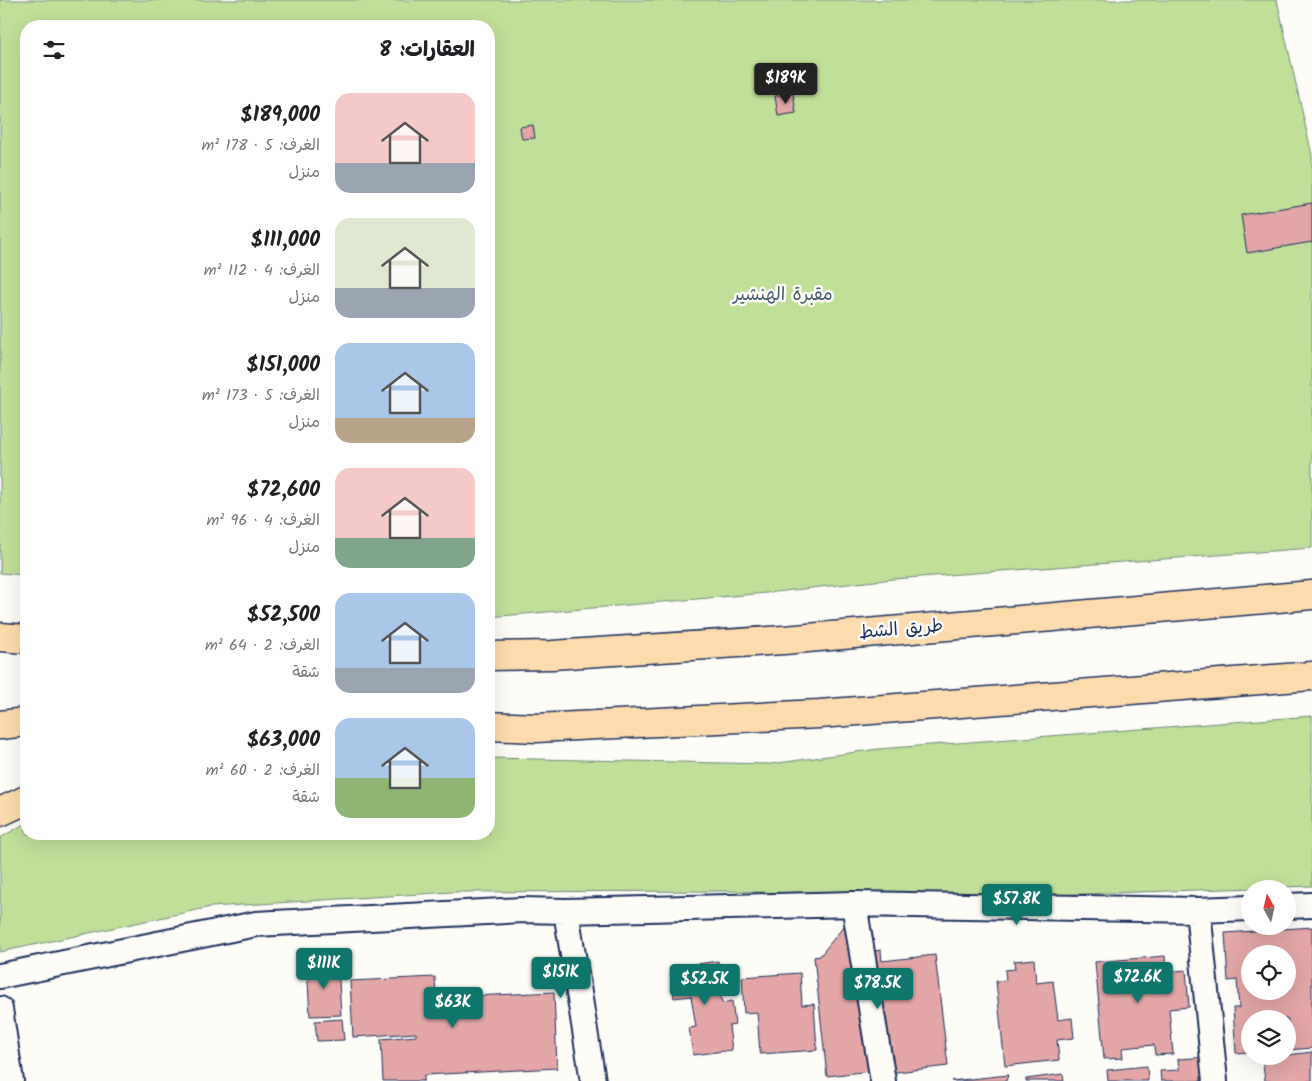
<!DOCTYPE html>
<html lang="ar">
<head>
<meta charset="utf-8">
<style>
	:root { --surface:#fff; --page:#f2f2f2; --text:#202124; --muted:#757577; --accent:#0f766e }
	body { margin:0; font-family:Kalam,"Playpen Sans Arabic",sans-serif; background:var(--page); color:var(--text); direction:rtl; height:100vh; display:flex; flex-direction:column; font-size:19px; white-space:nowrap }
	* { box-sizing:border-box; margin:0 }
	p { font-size:16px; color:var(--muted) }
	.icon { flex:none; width:28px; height:28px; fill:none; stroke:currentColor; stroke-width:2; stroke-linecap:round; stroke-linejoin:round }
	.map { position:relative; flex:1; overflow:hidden; direction:ltr }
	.details { position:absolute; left:20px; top:20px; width:475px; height:820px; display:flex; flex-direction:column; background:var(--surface); border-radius:20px; box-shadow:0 5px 20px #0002; direction:rtl }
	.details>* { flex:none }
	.needle { width:32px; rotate:352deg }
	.controls { position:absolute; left:1241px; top:880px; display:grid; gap:10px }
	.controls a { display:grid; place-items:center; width:55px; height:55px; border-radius:50%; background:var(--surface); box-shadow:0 5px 20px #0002; font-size:25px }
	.price { position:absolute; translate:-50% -42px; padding:0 11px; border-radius:5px; background:var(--accent); color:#fff; font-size:16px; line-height:32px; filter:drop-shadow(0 1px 2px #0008) }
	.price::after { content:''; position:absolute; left:50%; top:30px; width:15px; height:11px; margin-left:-8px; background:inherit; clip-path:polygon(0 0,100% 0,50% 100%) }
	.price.active { background:#222; color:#fff }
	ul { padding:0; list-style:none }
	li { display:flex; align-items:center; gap:15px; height:125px; padding:0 20px }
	li span { display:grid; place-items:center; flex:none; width:140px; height:100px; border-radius:15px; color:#555 }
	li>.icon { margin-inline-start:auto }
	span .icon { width:60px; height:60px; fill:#fffc; stroke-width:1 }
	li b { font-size:21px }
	h2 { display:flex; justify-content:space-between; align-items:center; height:60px; padding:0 20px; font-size:21px }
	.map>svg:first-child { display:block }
</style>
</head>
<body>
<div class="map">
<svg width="1312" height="1081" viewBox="0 0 1312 1081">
	<rect width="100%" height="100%" fill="#fdfcf7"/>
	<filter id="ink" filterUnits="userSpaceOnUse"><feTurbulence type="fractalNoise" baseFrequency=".02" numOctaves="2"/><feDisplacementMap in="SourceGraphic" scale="10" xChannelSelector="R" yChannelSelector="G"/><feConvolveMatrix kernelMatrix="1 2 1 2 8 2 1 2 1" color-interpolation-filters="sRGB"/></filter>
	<g filter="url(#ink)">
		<!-- green -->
		<path fill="#c0df98" stroke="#6e877b" d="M0,0h1277l35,155v393l-419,31 -127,14 -277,24v-591h-463v549l-26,-2z
			M1312,716v170l-373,13 -206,-8 -281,1 -241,15 -211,45v-114l26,-15v11h463v-76l282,6 107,-15z"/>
		<!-- building -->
		<path fill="#e2a7a6" stroke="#1b2f5e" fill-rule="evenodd" d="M793,93l3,20 -18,3 -3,-20z
			M533,125l2,13 -13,1 -2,-12z
			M1312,203v39l-65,11 -6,-38z
			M844,926l30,25 7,-1 1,11 53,-6 13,111 -60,7v-4l-61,7 -13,-119 6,-1z
			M1312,927v121l-24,2v-31h-38v33l-14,1 -3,-45h6l-2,-28 -9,1 -3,-48zM1250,954h38v37h-38z
			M1165,956l1,16 20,-2 3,37 -20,2 4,45 -18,1 -1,-10 -32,3 1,10 -19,1 -9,-97z
			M1034,959l2,24 17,-2 5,39 14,-2 2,20 -17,2 2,20 -54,6 -9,-85 10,-1 -1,-10 10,-1 -1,-8z
			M718,961l5,30 -3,1 2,11 10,-2 3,24 -6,1 3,24 -39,5 -4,-27 7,-1 -5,-31 -17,2 -4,-30z
			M338,963l3,52 -31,1 -3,-51z
			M800,973l2,32 12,-1 3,46 -57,4 -3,-42 -13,1 -2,-36z
			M435,977l1,21 118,-6 3,76 -133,7v6h-41l-2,-42 35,-3v-3l-63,4 -3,-56z
			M342,1019l2,21 -27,1 -2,-20z
			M1312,1052v29h-47l-3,-24 26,-1v-1z
			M1209,1057l2,24h-50l-1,-10 19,-1 -1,-11z
			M1147,1066l1,15h-40l-1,-11z
			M1063,1074l1,7h-38v-2z
			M1008,1075l-2,6h-55z"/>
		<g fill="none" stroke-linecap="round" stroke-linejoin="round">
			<!-- street casing -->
			<g stroke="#1b2f5e" stroke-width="28">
				<path id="street" d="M854,904l29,177
					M1288,906l24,-1
					M566,911l27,170
					M0,976l256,-52 267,-14 43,1 288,-7 344,6
					M0,1009l11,72
					M1215,1081l-17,-171 52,-2"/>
			</g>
			<!-- highway casing -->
			<g stroke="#1b2f5e" stroke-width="31">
				<path id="highway" d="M0,637l26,2
					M489,656l63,-1 232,-15 528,-45
					M0,725l26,-3
					M489,726l47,2 283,-14 493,-38
					M0,812l26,-12"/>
			</g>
			<!-- street -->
			<use href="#street" stroke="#fdfcf7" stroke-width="24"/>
			<!-- highway -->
			<use href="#highway" stroke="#fddbac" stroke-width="28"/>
		</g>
	</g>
	<g text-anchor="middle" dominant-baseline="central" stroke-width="5" stroke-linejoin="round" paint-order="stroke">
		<!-- park labels -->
		<g font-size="18" fill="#445b6c" stroke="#fdfcf7">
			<text x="783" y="295">مقبرة الهنشير</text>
		</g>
		<!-- street labels -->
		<g font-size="18" fill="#1b2f5e" stroke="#fdfcf7">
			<text transform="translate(901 630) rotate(-5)">طريق الشط</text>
		</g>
	</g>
</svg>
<div class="controls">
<a><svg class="needle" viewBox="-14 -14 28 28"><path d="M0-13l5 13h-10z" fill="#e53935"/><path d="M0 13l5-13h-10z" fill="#757577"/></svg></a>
<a><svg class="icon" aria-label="locate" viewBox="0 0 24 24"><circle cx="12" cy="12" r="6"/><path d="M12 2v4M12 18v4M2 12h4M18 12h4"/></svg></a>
<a><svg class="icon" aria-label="layers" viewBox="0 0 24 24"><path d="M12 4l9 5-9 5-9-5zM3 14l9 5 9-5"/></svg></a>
</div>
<b class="price active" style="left:786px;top:105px">$189K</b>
<b class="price" style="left:1017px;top:926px">$57.8K</b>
<b class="price" style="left:324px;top:990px">$111K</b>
<b class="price" style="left:561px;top:999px">$151K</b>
<b class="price" style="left:1138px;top:1004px">$72.6K</b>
<b class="price" style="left:705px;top:1006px">$52.5K</b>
<b class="price" style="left:878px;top:1010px">$78.5K</b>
<b class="price" style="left:453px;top:1029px">$63K</b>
<section class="details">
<h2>العقارات: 8<svg class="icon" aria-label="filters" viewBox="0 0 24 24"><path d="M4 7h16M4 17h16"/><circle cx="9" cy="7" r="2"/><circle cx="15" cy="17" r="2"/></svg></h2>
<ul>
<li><span style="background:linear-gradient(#f6c9c9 70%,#9aa5b1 0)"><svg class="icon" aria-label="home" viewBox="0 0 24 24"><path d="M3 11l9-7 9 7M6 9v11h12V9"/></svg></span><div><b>$189,000</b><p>الغرف: 5 · 178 m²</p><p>منزل</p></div></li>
<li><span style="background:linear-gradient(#dfe7d0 70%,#9aa5b1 0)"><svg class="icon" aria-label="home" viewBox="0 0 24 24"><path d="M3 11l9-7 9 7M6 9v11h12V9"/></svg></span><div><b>$111,000</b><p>الغرف: 4 · 112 m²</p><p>منزل</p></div></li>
<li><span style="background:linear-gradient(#a9c7e8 75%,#b9a48a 0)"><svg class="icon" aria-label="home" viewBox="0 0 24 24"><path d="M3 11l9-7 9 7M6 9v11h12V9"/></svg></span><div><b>$151,000</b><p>الغرف: 5 · 173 m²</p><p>منزل</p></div></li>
<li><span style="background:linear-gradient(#f6c9c9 70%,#7fa58c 0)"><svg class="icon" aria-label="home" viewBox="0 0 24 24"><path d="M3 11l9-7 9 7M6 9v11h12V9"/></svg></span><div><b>$72,600</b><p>الغرف: 4 · 96 m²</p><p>منزل</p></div></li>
<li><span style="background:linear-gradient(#a9c7e8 75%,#9aa5b1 0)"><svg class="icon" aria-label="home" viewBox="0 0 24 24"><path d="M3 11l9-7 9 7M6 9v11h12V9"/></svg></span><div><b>$52,500</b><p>الغرف: 2 · 64 m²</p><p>شقة</p></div></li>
<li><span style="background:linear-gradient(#a9c7e8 60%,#8fb573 0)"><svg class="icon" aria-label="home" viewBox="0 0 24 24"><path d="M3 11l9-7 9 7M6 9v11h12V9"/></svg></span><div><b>$63,000</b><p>الغرف: 2 · 60 m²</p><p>شقة</p></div></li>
</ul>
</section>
</div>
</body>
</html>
